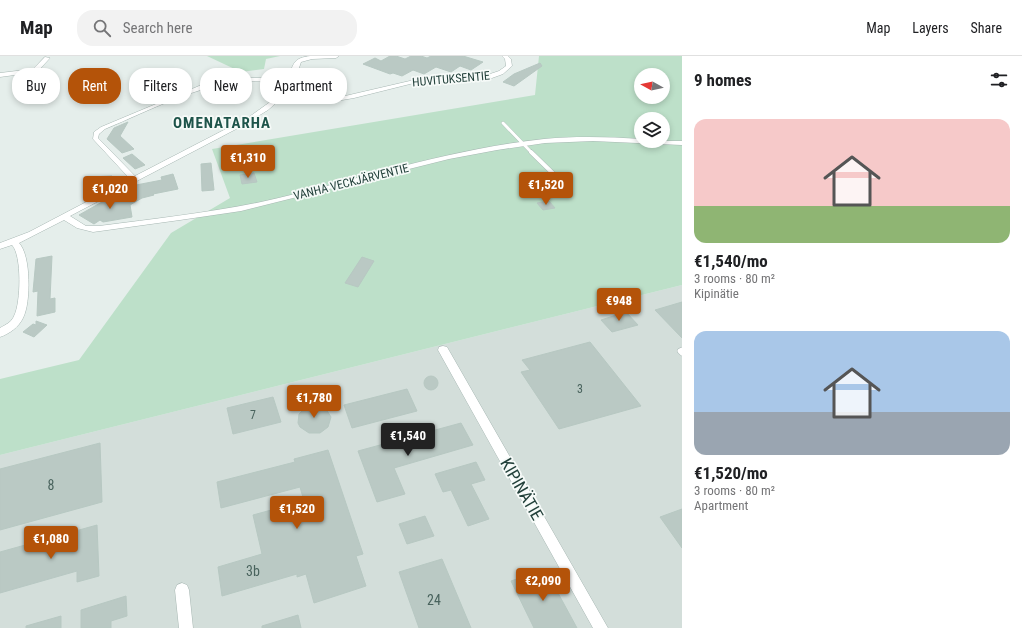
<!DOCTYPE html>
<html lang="en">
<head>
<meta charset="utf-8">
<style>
	:root { --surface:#fff; --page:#f2f2f2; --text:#202124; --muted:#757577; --line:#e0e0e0; --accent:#b45309 }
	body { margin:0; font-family:"Roboto Condensed",sans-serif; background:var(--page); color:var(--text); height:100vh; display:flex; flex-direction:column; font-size:15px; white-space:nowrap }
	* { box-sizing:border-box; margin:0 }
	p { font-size:13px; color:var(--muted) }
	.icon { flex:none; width:22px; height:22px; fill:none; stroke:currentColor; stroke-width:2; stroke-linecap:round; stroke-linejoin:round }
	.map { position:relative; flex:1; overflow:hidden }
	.drawer { display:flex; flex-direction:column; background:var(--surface); width:340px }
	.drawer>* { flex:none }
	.banner { position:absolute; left:12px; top:12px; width:380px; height:36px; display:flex; gap:8px }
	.needle { width:26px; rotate:278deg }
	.buttons { position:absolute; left:634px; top:12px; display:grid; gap:8px }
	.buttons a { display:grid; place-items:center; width:36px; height:36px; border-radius:50%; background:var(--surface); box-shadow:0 2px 6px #0003; font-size:20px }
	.price { position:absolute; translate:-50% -34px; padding:0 9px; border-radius:4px; background:var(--accent); color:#fff; font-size:13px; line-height:26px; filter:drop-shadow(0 1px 2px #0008) }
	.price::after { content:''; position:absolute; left:50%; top:24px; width:12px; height:9px; margin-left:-6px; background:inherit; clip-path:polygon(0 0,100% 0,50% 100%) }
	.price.active { background:#222; color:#fff }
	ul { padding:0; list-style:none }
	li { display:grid; align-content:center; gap:8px; height:212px; padding:0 12px }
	li span { display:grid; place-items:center; height:124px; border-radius:12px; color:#555 }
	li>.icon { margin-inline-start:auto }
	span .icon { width:72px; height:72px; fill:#fffc; stroke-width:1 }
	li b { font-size:17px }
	h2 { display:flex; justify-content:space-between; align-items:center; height:48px; padding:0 12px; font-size:17px }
	.tag { padding:0 14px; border-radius:16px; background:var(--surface); box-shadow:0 2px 6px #0003; font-size:14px; line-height:36px }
	.tag.active { background:var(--accent); color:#fff }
	header { display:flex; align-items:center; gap:24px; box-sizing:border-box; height:56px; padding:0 20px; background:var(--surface); border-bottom:1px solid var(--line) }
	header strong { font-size:19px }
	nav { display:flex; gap:22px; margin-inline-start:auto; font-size:14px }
	.search { width:280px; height:36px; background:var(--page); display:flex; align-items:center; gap:10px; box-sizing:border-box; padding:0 14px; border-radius:16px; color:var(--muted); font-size:15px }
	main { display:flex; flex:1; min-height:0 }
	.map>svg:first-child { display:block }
</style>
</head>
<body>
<header>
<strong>Map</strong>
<div class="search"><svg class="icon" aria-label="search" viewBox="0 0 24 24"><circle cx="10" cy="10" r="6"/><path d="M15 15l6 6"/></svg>Search here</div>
<nav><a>Map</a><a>Layers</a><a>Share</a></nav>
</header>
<main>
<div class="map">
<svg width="682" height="572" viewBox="0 0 682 572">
	<rect width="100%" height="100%" fill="#e5eeeb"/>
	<!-- built -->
	<path fill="#d3deda" d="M682,229v343h-682v-173z"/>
	<!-- green -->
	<path fill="#bde0c9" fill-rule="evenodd" d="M207,0h73l-14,3 -2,10 -23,3z
		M539,0h143v229l-682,170v-76l79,-19 92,-127 59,-35 -18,-49 323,-54zM641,19h22v22h-22zM641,63h22v22h-22z"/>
	<!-- building -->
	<path fill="#bac9c4" stroke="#b7c8c2" d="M390,0h6l9,3 6,-3h10l6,2 4,-2h32l20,6 -12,8 -11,-4 -9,6 -15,-5 -12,7 -11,-4 -11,6 -9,-3 -3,1 -27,-10 12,-6 6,3z
		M540,7l2,3 -28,20 -11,-4 11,-8z
		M311,17l28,12 -3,6 -35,-14z
		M128,66l-8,14 14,13 -12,4 -15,-14 7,-11z
		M132,98l13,11 -10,4 -12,-11z
		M211,107l3,27 -12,1 -1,-27z
		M254,117l3,9 -15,2 -2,-9z
		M173,118l5,15 -25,5 1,1 -12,3 -7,4 -4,-16 31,-6 -1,-3z
		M112,120v2l-27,10 4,-11z
		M118,137l17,9 -5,3 2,12 -29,5 -3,-2 -6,4 -15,-9z
		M549,145l6,7 -12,2 -6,-7z
		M52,200l-2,43 5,-1v14l-18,4 1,-25 -5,1 3,-33z
		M362,201l12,4 -16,26 -13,-4z
		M682,246v36l-27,-28z
		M626,256l12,13 -26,7 -11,-12z
		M36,265l11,4 -13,12 -11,-5 10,-8 3,1z
		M590,286l51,64 -82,23 -38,-57 9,-2 -8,-10z
		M424 327a7 7 0 1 1 14 0a7 7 0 1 1-14 0Z
		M407,333l10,22 -65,17 -8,-23z
		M273,341l8,25 -48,12 -6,-26z
		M312,350l10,1 4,2 5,8 -3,10 -8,6h-11l-9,-6 -2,-4 1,-9 7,-7z
		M461,367l12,22 -79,23 11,26 -28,8 -19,-51z
		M100,387l2,59 -102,28v-61z
		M328,394l35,104 -7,2 10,30 -52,17 -8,-29 -9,3v-3l-75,22 -4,-29 44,-13 -9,-39 51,-14 -4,-14 -79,21 -4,-26 78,-20 -1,-3z
		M476,406l9,18 -14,4 18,35 -21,7 -17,-36 -8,2 -8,-18z
		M682,453v39l-22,-31z
		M425,460l9,20 -27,8 -8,-20z
		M97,469l2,51 -22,6v-11l-77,22v-41z
		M442,503l29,69h-52l-20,-56z
		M545,513l32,59h-43l-23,-47z
		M126,540l1,20 -16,5v7h-30v-18z
		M298,559l3,13h-39v-2z
		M61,560v12h-35v-2z"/>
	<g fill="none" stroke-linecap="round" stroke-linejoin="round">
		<!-- lane-far2 casing -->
		<g stroke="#a7b7b3" stroke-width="3.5">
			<path id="lane-far2" d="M503,67l29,30"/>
		</g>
		<!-- lane-far1 casing -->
		<g stroke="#a7b7b3" stroke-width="5">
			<path id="lane-far1" d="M531,96l37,36"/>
		</g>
		<!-- lane casing -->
		<g stroke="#a7b7b3" stroke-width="6">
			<path id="lane" d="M682,294l-2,1 2,2"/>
		</g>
		<!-- street casing -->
		<g stroke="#a7b7b3" stroke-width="1">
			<path id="street" d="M310,0h29l-3,2 -24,1 -11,3 -7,21 -6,9 35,5 22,-1 69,-16 73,-5 12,-4 7,-5 -1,-7 -3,-3h6l3,3 1,7 -9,8 -11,4 -78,5 -60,15 -18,3 -51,-6 -17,15 -28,17 -170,89 16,10h13c54,-7 108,-13 162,-24 94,-21 187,-53 283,-63 33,-3 65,-2 97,0v2h41v4l-89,-4 -48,2 -48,7 -48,9 -208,52 -61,9 -87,12 -16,-4 -13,-8 -45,23c12,12 12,60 4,75 -4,9 -14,16 -23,19v-9c5,-3 12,-6 14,-12 7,-13 8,-61 -2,-71l-12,4v-6l29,-11 101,-53 -37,-40 1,-7 7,-5 98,-41 11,-3 36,-5h43c4,-15 5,-20 21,-22zM246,25l42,1 -11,15 -28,20 -114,59 -37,-38 1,-4 6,-5c46,-19 91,-44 141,-48z
				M45,1l5,1 -13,14 -37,5v-4l33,-4z
				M443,290l4,1 161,281h-15l-155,-278 1,-3z
				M182,527l5,2 2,5 4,38h-14l-4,-38 2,-5z"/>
		</g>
		<!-- lane-far2 -->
		<use href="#lane-far2" stroke="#fff" stroke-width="3"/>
		<!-- lane-far1 -->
		<use href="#lane-far1" stroke="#fff" stroke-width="4"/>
		<!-- lane -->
		<use href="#lane" stroke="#fff" stroke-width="5"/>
		<!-- street -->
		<use href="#street" fill="#fff" fill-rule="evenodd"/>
	</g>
	<g text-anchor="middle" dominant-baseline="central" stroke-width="3.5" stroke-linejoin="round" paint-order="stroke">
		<!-- far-street labels -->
		<g font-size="12" fill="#23413b" stroke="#f6faf8">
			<text transform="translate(451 23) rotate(-5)">HUVITUKSENTIE</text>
			<text transform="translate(351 126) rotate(-14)">VANHA VECKJÄRVENTIE</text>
		</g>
		<!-- number labels -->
		<g font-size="12" fill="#49635d">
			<text x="580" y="333">3</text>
			<text x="253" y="359">7</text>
		</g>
		<!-- near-number labels -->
		<g font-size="14" fill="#49635d">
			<text x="51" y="429">8</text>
			<text x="253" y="515">3b</text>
			<text x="434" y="544">24</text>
		</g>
		<!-- far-district labels -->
		<g font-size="15" font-weight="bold" letter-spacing="1" fill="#1e544a" stroke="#f6faf8">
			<text x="222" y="67">OMENATARHA</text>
		</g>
		<!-- near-street labels -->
		<g font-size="17" fill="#23413b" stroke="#f6faf8">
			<text transform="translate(522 433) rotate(60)">KIPINÄTIE</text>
		</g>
	</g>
</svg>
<div class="buttons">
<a><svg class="needle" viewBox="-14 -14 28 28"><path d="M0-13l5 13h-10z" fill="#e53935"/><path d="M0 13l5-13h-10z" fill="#757577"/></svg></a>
<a><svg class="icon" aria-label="layers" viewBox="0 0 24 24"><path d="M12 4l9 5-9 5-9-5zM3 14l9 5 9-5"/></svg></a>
</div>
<b class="price" style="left:248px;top:123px">€1,310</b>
<b class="price" style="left:546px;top:150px">€1,520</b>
<b class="price" style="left:110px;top:154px">€1,020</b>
<b class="price" style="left:619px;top:266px">€948</b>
<b class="price" style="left:314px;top:363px">€1,780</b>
<b class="price active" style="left:408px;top:401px">€1,540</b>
<b class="price" style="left:297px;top:474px">€1,520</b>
<b class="price" style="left:51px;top:504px">€1,080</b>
<b class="price" style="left:543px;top:546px">€2,090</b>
<div class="banner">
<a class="tag">Buy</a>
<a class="tag active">Rent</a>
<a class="tag">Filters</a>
<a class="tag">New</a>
<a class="tag">Apartment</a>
</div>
</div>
<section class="drawer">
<h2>9 homes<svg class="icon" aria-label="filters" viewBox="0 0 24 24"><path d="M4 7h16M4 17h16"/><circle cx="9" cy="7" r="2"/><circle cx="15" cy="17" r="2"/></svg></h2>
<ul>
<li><span style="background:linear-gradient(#f6c9c9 70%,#8fb573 0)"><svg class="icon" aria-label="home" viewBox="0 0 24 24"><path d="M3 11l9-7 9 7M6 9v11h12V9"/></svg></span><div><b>€1,540/mo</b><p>3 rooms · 80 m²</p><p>Kipinätie</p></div></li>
<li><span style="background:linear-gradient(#a9c7e8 65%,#9aa5b1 0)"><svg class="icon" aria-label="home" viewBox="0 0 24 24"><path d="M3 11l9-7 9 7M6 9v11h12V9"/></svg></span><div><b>€1,520/mo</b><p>3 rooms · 80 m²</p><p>Apartment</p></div></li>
</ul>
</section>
</main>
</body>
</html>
